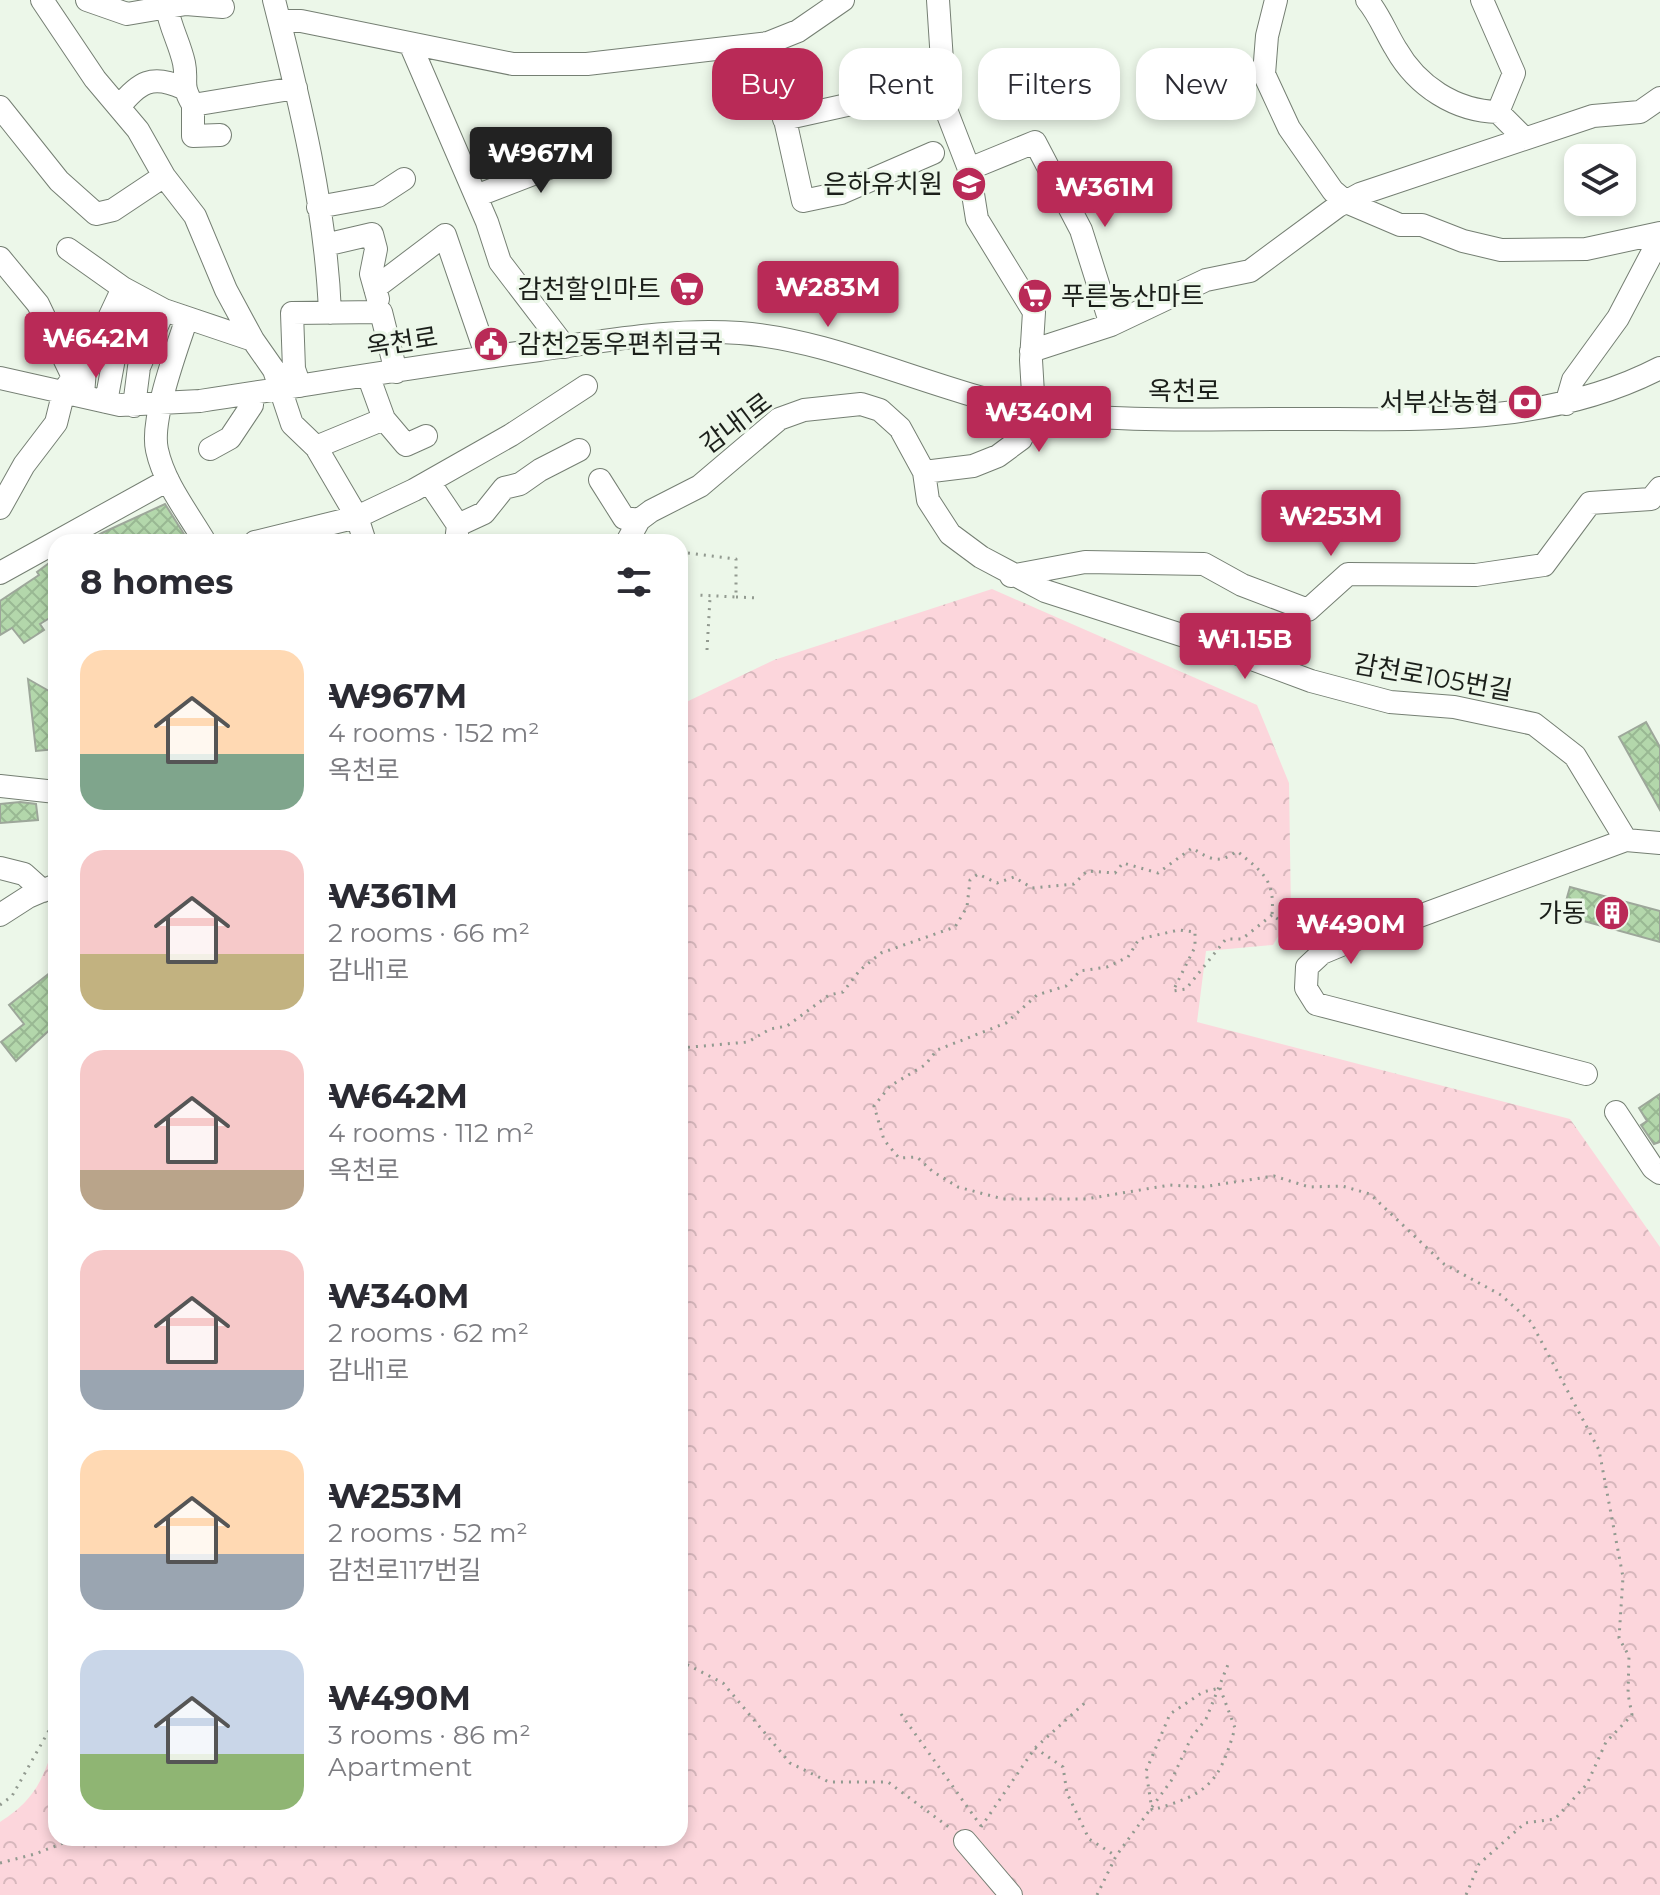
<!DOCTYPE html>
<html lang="en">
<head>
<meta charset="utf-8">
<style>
	:root { --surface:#fff; --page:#f2f2f3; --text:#2b2b33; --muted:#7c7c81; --accent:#b92a57 }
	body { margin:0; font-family:Montserrat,"Noto Sans KR",sans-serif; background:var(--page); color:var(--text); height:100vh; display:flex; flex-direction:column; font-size:30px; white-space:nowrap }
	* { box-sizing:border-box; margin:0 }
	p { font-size:26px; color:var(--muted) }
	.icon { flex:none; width:44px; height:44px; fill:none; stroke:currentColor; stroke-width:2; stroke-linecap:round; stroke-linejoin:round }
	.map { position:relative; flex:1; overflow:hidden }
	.panel { position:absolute; left:48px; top:534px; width:640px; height:1312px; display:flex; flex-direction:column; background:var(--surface); border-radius:24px; box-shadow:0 4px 12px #0003 }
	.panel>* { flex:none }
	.top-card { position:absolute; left:712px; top:48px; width:760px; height:72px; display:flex; gap:16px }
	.buttons { position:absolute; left:1564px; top:144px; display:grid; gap:16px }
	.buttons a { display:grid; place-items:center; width:72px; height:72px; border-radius:16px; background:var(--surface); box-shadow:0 4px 12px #0003; font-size:40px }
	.price { position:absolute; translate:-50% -68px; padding:0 18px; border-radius:8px; background:var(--accent); color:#fff; font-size:26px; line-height:52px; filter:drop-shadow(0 2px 4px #0008) }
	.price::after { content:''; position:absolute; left:50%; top:48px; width:24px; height:18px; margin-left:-12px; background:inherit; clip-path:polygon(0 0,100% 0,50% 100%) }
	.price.on { background:#222; color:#fff }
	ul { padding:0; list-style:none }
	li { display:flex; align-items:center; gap:24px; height:200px; padding:0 32px }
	li span { display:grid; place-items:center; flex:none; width:224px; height:160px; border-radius:24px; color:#555 }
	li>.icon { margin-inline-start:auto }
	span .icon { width:96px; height:96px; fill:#fffc; stroke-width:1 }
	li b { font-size:34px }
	h2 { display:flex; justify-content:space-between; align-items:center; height:96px; padding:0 32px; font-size:34px }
	.pill { padding:0 28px; border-radius:24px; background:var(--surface); box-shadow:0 4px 12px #0003; font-size:28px; line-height:72px }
	.pill.on { background:var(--accent); color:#fff }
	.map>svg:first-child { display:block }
</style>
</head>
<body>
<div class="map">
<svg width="1660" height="1895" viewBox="0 0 1660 1895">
	<defs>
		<pattern id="forest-crowns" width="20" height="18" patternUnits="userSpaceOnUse" patternTransform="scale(2)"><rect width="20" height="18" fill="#fcd6dc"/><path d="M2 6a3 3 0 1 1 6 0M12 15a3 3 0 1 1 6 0" fill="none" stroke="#d7b7bc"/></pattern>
		<pattern id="building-cross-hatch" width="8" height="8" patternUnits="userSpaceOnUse" patternTransform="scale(2)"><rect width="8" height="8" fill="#b3d7ab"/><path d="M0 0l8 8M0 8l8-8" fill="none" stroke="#99b893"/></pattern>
	</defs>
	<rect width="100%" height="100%" fill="#ecf7e9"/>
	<!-- forest -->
	<path fill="url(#forest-crowns)" d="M992,589l265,116 32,78 2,131 -18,31 -67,6 -9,71 373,97 90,128v648h-1660v-73c36,-23 42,-42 56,-81v97h624v-1133l94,-45z"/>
	<!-- building -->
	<path fill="url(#building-cross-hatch)" stroke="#9da79a" stroke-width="2" d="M165,504l24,38h-104l17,-9z
		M56,558v56l-16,10 4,6 -20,13 -12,-15 -12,7v-34l39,-26 -2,-3z
		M28,679l28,16v54l-20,2z
		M1646,722l14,25v63l-41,-73z
		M20,802l16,2 2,16 -38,3v-19z
		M1570,887l90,24v31l-98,-27z
		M56,968v56l-40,37 -15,-19 23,-18 -15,-19z
		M1660,1094v48l-6,2 -13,-19 6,-4 -8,-13z"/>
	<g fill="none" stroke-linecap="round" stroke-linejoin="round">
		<!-- minor casing -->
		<g stroke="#757f73" stroke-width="24">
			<path id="minor" d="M42,0l53,79 43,51 26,46 31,40 31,74 27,50 21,30 18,54 24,23 41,70 8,25
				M87,0l40,14 59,-10v-4
				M274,0c26,102 52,208 56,313
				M1276,0l-9,36 -3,38 25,54 44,63 13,11 54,23h22l41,16 38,9 85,-1 74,-16
				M1367,0c12,14 19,33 29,49 21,37 59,62 102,63
				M1482,0l32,73 -16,39 26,26
				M186,4l37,3
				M167,8c3,19 13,36 17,55 4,20 -4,20 9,42l103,-17
				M280,21h21l212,43h74l181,-21 30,-12 45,-31
				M768,43l35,158 38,-8 92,-40
				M411,46l76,176 13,40 65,85
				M193,105v31l27,-1
				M0,107l59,74 37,33 17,-4 51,-34
				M119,107c20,-25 33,-33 64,-19
				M784,119l81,-18 78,-11
				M969,169l66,-27 46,88 30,95 -80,26
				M476,196l114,-44
				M318,207l60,-11 26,-17
				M325,245l47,-11 4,15 -5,25 7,25
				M68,249l55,39 -38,81 -2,26
				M0,258l38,46 35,73 -9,14 -8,32 -32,42 -24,43
				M123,288l41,22 89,30
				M375,288l70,-53 42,122
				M187,318c-10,30 -37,102 -30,132 7,33 31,63 48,92
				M1111,325l95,-45 44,-9 88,-65 22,-12 233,-78 47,-4 20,-14
				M368,375l16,44 22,26 20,-9
				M0,378l120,27 80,-4c113,-17 226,-36 339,-51 67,-9 133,-22 201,-17 97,7 197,60 295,77 81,13 164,9 246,9 128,-1 261,10 379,-51
				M300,386l-6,-17 -2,-56 89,-1 15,60
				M106,402l9,-49 21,-43 11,3 1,-11
				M1566,404l7,-24 45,-62 42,-80
				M134,406l5,-39 25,-57
				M316,447l68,-28
				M210,449l20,-11 22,-33 -2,-11
				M924,472l4,28 22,34 31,23 64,34 180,58 86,32 79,21 64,5 80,17 41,32 51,84
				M600,480l24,38 15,2
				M429,482l29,43
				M56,542l112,-62
				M255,542l102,-25 57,-27 97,-55 75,-49
				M456,542l2,-17 26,-12 20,-25 16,-4 20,-14 39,-20
				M627,542l12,-22 12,-9 49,-25 79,-67 25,-9 57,-6 19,6 20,18 24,44 49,-6 25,-10 23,-17 13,-29 -3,-50 3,-48 -57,-93 -8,-50 -24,-62 -7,-107
				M0,573l56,-31
				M1011,576l74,-14 119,2 38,21 66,25 40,-36 128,1 68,-10 46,-62 61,-4 9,-11
				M0,786l56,6
				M0,868l24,6 19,17
				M0,915l28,-18 28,-12
				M1586,1074l-270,-70 -10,-16 1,-21 15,-14 24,-10 280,-103 34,3
				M1616,1112l37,56 7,5
				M965,1841l46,54"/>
		</g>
		<!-- path -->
		<path stroke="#929a90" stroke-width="3" stroke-dasharray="2 6" stroke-linecap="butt" d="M680,552l56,7v38l-39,-2
			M736,597l23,1
			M707,650l3,-52
			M1272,915l-30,24h-16l-40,50 -13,2 22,-44v-15l-16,-2 -40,9 -11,18 -21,10 -27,4 -14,15 -29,9 -31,28 -69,27 -12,15 -35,21 -16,20 10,34 15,18 18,-1 15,14 26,16 45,12h83l84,-14 32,2 72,-11 35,11 33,-1 28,8 74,70 57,31 30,27 68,128 24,127 -4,61 10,18 -1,38 4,21 -26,27 -19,42 -32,35 -30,4 -46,41 -13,31
			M680,1048l68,-6 22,-13 17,-3 42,-31 14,-3 17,-22 21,-17 74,-26 12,-20 3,-27 8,-6 19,9 17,-6 18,11 42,-4 13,-13 28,2 8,-10 35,10 34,-25c18,11 26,17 45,3 26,22 38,28 35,64l35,24
			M680,1661l43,22 67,80 39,19h59l62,46
			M1220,1688l15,40c-16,56 -27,66 -83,82l-6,-39 24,-57 33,-22z
			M901,1714l80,112
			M1035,1748l28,19 4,26 22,46 27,17
			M0,1805l12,-9 44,-78
			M981,1827l54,-79 53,-48
			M0,1863l35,-9 41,-16
			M1097,1895l19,-39 55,-75 20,-43 15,-19 23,-57"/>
		<!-- minor -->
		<use href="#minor" stroke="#fff" stroke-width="22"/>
	</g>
	<!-- icons -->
	<defs>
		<g id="school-disc" transform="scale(1.8)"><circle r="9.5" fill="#b92a57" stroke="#ecf7e9"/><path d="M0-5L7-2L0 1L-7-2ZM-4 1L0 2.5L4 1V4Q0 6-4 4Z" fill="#fff"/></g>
		<g id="supermarket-disc" transform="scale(1.8)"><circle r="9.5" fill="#b92a57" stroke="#ecf7e9"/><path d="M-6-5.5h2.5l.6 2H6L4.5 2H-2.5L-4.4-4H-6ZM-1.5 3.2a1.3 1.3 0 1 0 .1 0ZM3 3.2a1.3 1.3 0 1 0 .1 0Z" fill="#fff"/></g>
		<g id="civic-disc" transform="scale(1.8)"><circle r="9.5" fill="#b92a57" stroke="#ecf7e9"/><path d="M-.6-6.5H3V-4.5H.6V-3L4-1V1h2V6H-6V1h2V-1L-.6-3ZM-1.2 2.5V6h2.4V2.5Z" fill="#fff"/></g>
		<g id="bank-disc" transform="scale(1.8)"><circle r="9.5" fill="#b92a57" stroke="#ecf7e9"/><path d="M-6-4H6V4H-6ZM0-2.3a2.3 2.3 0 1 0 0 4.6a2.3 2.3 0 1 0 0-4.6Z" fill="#fff"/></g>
		<g id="building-disc" transform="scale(1.8)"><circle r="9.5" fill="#b92a57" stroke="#ecf7e9"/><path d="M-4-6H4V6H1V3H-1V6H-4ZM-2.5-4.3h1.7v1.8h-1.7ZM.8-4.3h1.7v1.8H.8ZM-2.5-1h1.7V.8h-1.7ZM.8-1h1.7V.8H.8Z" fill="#fff"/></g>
	</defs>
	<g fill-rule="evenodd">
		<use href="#school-disc" x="969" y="184"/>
		<use href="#supermarket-disc" x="687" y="289"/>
		<use href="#supermarket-disc" x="1035" y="296"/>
		<use href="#civic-disc" x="491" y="344"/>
		<use href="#bank-disc" x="1525" y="402"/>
		<use href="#building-disc" x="1612" y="913"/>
	</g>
	<g text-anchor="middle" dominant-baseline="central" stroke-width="6" stroke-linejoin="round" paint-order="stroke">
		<!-- poi labels -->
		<g font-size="26" fill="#1b1f1a" stroke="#ecf7e9" text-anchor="end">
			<text x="943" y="184">은하유치원</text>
			<text x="661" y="289">감천할인마트</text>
			<text x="1061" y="296" text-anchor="start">푸른농산마트</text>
			<text x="517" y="344" text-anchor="start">감천2동우편취급국</text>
			<text x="1499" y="402">서부산농협</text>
			<text x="1586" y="913">가동</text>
		</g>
		<!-- street labels -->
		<g font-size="26" fill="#1b1f1a" stroke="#ecf7e9">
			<text transform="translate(402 342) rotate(-9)">옥천로</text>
			<text x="1184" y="391">옥천로</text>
			<text transform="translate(736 423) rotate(-37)">감내1로</text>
			<text transform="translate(1433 677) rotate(10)">감천로105번길</text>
		</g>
	</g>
</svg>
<div class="buttons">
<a><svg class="icon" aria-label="layers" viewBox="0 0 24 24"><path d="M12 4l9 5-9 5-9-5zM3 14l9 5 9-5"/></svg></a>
</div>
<b class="price on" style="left:541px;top:195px">₩967M</b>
<b class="price" style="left:1105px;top:229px">₩361M</b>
<b class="price" style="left:828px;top:329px">₩283M</b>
<b class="price" style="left:96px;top:380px">₩642M</b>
<b class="price" style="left:1039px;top:454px">₩340M</b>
<b class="price" style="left:1331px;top:558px">₩253M</b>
<b class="price" style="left:1245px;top:681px">₩1.15B</b>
<b class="price" style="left:1351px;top:966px">₩490M</b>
<div class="top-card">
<a class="pill on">Buy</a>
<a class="pill">Rent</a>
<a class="pill">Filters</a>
<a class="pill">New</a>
</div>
<section class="panel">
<h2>8 homes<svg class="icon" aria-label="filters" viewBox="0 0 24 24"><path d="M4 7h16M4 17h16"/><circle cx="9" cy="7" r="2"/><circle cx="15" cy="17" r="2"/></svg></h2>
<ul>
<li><span style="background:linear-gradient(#ffd9b3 65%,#7fa58c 0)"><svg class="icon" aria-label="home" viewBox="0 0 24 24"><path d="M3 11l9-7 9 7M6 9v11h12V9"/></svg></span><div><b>₩967M</b><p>4 rooms · 152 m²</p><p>옥천로</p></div></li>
<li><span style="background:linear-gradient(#f6c9c9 65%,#c2b280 0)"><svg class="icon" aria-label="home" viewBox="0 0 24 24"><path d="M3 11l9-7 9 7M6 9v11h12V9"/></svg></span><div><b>₩361M</b><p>2 rooms · 66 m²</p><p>감내1로</p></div></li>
<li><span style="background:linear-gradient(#f6c9c9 75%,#b9a48a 0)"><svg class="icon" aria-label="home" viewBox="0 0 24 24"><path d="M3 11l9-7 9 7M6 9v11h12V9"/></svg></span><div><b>₩642M</b><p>4 rooms · 112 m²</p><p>옥천로</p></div></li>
<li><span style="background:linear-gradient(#f6c9c9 75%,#9aa5b1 0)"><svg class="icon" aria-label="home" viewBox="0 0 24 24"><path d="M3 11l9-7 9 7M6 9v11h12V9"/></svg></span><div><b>₩340M</b><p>2 rooms · 62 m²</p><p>감내1로</p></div></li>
<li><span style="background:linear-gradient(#ffd9b3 65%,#9aa5b1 0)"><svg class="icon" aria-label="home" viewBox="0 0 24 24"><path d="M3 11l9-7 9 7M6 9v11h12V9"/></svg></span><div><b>₩253M</b><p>2 rooms · 52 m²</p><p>감천로117번길</p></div></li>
<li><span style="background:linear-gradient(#c9d6e8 65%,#8fb573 0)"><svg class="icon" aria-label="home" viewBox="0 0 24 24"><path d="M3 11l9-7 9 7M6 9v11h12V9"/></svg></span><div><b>₩490M</b><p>3 rooms · 86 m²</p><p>Apartment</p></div></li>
</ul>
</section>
</div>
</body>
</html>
